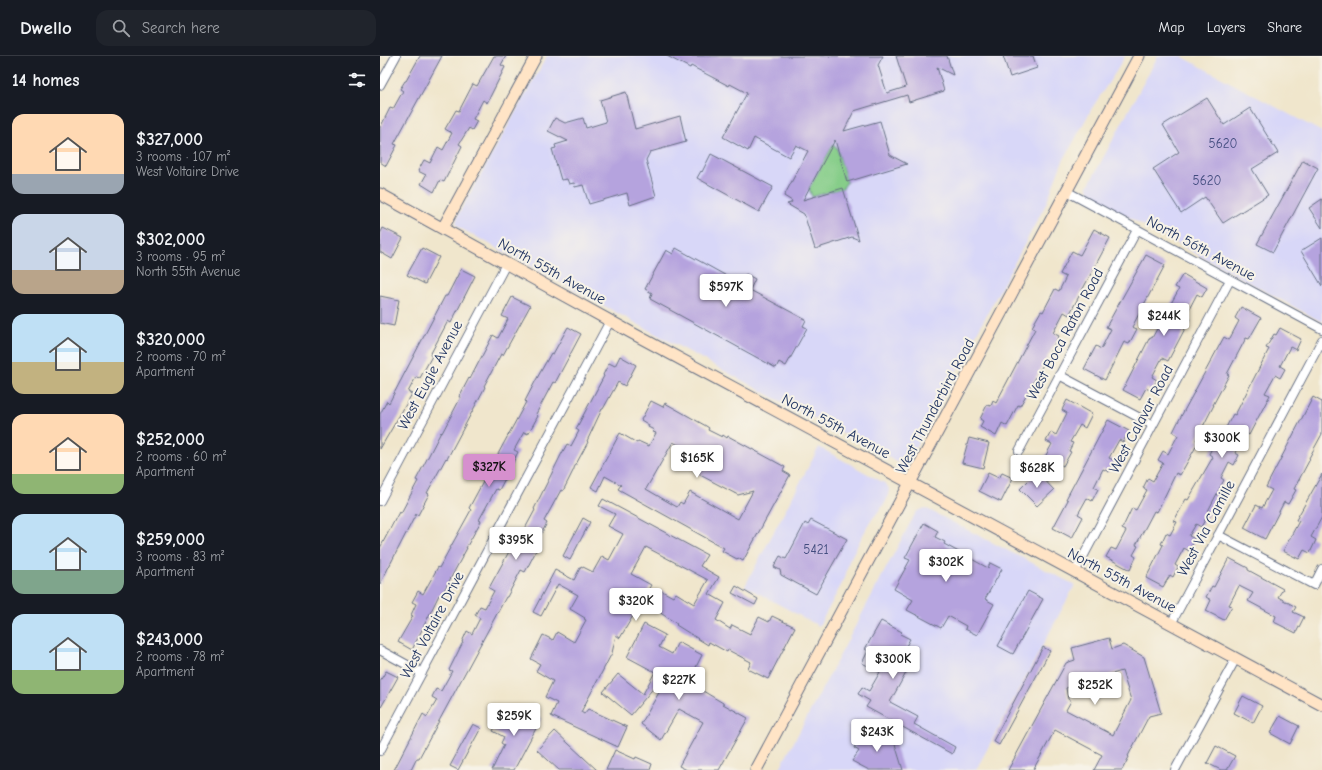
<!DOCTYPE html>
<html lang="en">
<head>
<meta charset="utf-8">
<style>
	:root { --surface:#171b24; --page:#20242c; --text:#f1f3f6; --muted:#9ea1a6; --line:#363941; --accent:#d690ce }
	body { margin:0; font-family:"Comic Neue",sans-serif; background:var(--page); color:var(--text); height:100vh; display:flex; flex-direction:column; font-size:15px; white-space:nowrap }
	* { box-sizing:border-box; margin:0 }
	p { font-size:13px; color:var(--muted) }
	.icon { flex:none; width:22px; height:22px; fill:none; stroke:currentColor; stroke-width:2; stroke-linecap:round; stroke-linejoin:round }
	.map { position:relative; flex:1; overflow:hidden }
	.drawer { display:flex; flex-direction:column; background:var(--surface); width:380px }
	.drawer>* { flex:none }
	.price { position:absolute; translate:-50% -34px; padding:0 9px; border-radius:4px; background:#fff; color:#222; font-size:13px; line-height:26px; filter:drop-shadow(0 1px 2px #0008) }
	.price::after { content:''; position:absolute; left:50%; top:24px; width:12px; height:9px; margin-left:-6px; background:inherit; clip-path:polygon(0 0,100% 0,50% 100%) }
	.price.active { background:var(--accent); color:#111 }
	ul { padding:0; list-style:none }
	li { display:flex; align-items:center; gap:12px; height:100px; padding:0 12px }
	li span { display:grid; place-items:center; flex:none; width:112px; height:80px; border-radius:12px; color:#555 }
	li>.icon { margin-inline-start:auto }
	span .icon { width:48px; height:48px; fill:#fffc; stroke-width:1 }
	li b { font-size:17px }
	h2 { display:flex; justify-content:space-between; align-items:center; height:48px; padding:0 12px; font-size:17px }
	header { display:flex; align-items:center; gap:24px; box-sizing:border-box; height:56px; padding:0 20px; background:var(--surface); border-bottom:1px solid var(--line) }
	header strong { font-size:19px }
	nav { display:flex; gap:22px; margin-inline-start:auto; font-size:14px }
	.search { width:280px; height:36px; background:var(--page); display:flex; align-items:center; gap:10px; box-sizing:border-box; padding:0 14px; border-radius:12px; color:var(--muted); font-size:15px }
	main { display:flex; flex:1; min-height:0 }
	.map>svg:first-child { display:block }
</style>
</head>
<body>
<header>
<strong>Dwello</strong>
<div class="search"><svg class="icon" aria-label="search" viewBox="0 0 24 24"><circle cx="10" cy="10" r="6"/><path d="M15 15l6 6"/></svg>Search here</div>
<nav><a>Map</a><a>Layers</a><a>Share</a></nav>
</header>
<main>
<section class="drawer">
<h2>14 homes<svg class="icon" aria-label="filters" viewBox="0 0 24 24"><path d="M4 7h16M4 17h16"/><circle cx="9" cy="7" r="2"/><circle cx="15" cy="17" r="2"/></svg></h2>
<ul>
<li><span style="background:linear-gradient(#ffd9b3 75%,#9aa5b1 0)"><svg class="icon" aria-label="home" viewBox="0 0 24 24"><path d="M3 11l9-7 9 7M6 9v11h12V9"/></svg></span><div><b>$327,000</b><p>3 rooms · 107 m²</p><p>West Voltaire Drive</p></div></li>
<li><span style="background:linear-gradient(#c9d6e8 70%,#b9a48a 0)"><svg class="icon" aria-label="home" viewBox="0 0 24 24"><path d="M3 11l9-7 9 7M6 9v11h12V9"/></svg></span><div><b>$302,000</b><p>3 rooms · 95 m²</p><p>North 55th Avenue</p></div></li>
<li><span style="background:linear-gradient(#bfe0f5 60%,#c2b280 0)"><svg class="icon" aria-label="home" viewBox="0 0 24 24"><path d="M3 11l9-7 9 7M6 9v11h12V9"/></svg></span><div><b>$320,000</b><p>2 rooms · 70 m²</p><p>Apartment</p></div></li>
<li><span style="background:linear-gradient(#ffd9b3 75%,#8fb573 0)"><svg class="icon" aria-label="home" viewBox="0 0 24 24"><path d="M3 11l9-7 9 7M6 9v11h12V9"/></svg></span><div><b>$252,000</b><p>2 rooms · 60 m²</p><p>Apartment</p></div></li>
<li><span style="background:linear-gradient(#bfe0f5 70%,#7fa58c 0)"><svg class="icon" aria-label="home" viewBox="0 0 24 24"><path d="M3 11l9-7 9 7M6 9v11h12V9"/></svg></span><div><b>$259,000</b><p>3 rooms · 83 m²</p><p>Apartment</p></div></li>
<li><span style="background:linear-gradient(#bfe0f5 70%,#8fb573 0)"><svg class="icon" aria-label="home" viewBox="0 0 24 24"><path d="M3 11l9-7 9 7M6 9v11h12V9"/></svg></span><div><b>$243,000</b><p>2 rooms · 78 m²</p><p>Apartment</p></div></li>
</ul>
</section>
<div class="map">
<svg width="942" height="714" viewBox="0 0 942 714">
	<rect width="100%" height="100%" fill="#f7f3e8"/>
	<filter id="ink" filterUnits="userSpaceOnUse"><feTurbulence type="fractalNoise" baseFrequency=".025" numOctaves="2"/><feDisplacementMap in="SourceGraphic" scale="8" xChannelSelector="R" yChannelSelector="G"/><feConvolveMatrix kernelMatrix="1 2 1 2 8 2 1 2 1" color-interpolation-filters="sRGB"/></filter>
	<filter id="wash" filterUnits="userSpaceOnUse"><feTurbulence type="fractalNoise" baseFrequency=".012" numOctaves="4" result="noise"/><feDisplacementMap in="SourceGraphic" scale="16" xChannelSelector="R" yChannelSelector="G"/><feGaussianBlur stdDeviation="0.9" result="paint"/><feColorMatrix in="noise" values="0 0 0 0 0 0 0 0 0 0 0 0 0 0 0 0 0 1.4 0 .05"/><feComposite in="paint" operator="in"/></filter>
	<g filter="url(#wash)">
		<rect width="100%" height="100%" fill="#f0e6cc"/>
		<!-- built -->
		<path fill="#d8d7f8" d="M167,0h578l-8,14 -25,38 -31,57 -15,39 -135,252 -2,3 -7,4 -5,-1 -87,-46 -15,-7 -333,-180 -4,-3 -2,-3 2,-8z
			M778,0h23l141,76v190l-229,-124 -4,-3 -1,-9z
			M439,391l67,37 3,5 -1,8 -3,6 -15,19 -21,39 -4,17 -26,48 -74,-40z
			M545,452l150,77 -99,185h-197l137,-258z"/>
		<!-- green -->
		<path fill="#86cd89" stroke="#507e74" d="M453,89l4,3 10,34 -4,6 -31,9 -3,-9z"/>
		<g id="blocks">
			<!-- building -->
			<path fill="#b5a3de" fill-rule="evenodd" d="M40,0h22l-48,88 3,1 -11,21 -6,-4v-34l10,-20 3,1 10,-18 -3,-2 5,-8h1z
				M114,0h12l-5,9 4,2 -18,36 -4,-3 -10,19 4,2 -5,9 -3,-2 -10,16 3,2 -18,36 -4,-2 -6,12 -13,-8 5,-9 -8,-4 6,-11 6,3 8,-16 5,3 9,-17 -7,-4 11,-19 3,1 14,-27 4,2z
				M287,0h216l-5,9 9,28 19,-6 -10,-31h51l6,19 -16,-8 7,24 -35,11 -2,-7 -53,16 -10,20 36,-10 10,34 17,9 -60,18 -12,-42 -32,60 40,-12 16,52 -7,-3 -37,12 -11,-35 -17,-10 4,-1 1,-2 -8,-5 24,-45 -12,-6 -7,12 -35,-19 -6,13 -25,-14 24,-44 -17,-9 -1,2 -38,-20 -1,2z
				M623,0h30l4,12 -27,9z
				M246,36l9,37 45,-13 6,26 -36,10 -4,8 10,36 -26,9 -3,-12 -38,11 -6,-19 -8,2 -1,-4 -5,1 -2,-5 -6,1 -9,-31 4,-1 -1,-3 13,-4 -20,-10 7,-13 10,5 18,-5 3,10 20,-6 -6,-22z
				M827,42l17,27 26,-17 28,45 -26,16 16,26 -45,28 -18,-26 -24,16 -28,-44 26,-17 -16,-27z
				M331,98l62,33 -14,25 -62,-34 4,-7 1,1z
				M923,104l15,8 -45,84 -16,-8z
				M942,143v29l-13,-20z
				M3,172l20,10 -11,21 -12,-7v-18z
				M714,173l16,9 -41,77 -5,-3 -11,21 6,3 -39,70 -2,-1 -11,21 -5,-3 -6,13 -16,-9 3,-6 -3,-2 7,-14 4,1 2,-5 3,2 39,-74 -3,-2 9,-16 2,1 12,-23 4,2 7,-14 -6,-3 12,-23 8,4z
				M942,182v48l-21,-35z
				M42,192l17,9 -14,27 -18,-9z
				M296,192l65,36 5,-10 9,5 -5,11 56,30 -3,6 4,2 -21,38 -7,-4 -3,6 -126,-69 2,-6 -7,-4 21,-39 7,4z
				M766,199l19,10 -33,62 5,2 -8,15 -5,-2 -19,38 -21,-11 12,-23 5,3 10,-20 -5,-2z
				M81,213l14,7 -24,47 -3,-2 -18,34 2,1 -12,22 -4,-1 -8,15 4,2 -32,55v-35l7,-13 2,2 56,-107h2z
				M803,218l24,14 -5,9 -5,-3 -12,23 5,2 -22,42 -6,-3 -10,19 5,3 -6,11 -5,-3 -6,11 -17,-9 27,-53 2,1 27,-49 -4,-2z
				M0,240l19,4 -5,26 -14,-3z
				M132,241l18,9 -27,49 -2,-1 -17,32 1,1 -12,23 -26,49 -1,-1 -19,35 2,1 -11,21 -2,-1 -36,70v-36l19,-36 2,1 17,-32 -2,-1 25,-48 1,1 19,-36h-2l10,-19 1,1 23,-44 5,3 10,-19 -6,-3z
				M861,251l20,11 -12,21 -3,-1 -19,36 2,1 -16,30h1l-18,35 3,1 -6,11 -13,23 -4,-2 -19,39 -3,-1 -18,34 2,1 -5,9 3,2 -6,13 -24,-13 5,-9 5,2 10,-19 -4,-2 10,-21 4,2 11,-20 -4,-2 5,-10 5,3 10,-18 -5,-3 5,-9 5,3 10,-19 -5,-3 5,-10 46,-85 5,3 10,-19 -4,-3z
				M188,271l13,7 -26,49 -2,-1 -17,32 2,2 -10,18 -4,-2 -10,18 4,2 -8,16v1l-11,21 -3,-1 -17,31 2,1 -15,27h1l-26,48 -2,-1 -27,55 -14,-8 15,-26 -2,-1 5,-11 -4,-2 6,-11 5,3 15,-27 1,1 32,-58 -2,-2 57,-106 -1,-1 11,-21 15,-27 2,1z
				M900,272l21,11 -5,11 -6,-3 -10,19 5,3 -5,9 -5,-3 -10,18 5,2 -21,40 -3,-2 -11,20 4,2 -5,10 -5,-3 -8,16 3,2 -16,31h2l-9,16 -5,-3 -7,12 6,3 -6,12 -5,-3 -9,17 3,2 -5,10 -3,-2 -7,12 -17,-9 17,-33 -2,-1 5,-11 4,2 7,-13 -3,-1 12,-22 2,1 25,-43 -4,-3 6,-12 3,1 15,-29 2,1 34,-66 -3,-1 8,-14 2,1z
				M240,300l16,9 -11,21 -7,-4 -15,27h-1l-15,32 1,1 -14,26v1l-11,22 -2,-1 -17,31 3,2 -14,26 3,2 -11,21 -4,-2 -14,27h-1l-87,161h-2l-6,12h-17l29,-56 4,3 10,-17 -5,-3 4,-8 5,2 11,-20 -3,-1 14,-28h-1l5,-11 5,3 8,-16 -5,-3 5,-9 5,2 9,-17 -5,-3 22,-40 5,2 7,-13 -2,-1 14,-26 -1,-1 27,-54 6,-11 4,2 8,-15 -3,-2 28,-53 -1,-1 6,-12 6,3z
				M933,341l9,5v32l-13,24 1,1 -16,30 2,1 -8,14 -4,-2 -19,37 -21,-11 12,-23 6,3 10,-18 -6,-3z
				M687,344l25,14 -7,14 -5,-3 -10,17 3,1 -4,8 2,1 -8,14 -18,-9 7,-13 -6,-3 5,-9 5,3 11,-22 -5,-3z
				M271,345l12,6 2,-4 41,23 3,2 -1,2 14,7 1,-2 4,3 1,-2 57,31 -2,4 7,4 -47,86 -5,-3 -1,1 -15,-8 2,-3 -106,-59 3,-4 -16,-9 -7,15 -7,-4 29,-54 17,10 1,-2 11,5 7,-13 -3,-1 1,-2 -6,-3 1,-2 -8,-5zM293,386l18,10 -2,3 3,1 -5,9 11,6 2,4 38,20 15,-4 -15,28 -48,-27 -7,12 -3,-2 -3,5 -31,-18z
				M728,364l21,11 -6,11 -4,-2 -10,18 6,3 -6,11 -6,-3 -9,18 4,2 -6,12 -5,-3 -9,16 5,3 -11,21 -19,-10 15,-28 -2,-1z
				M589,382l20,5 -6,25 -21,-5z
				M657,416l17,18 -17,16 -17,-17z
				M608,417l11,5 3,-5 11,5 -12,24 -22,-11z
				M942,418v43l-11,20 5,3 -6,13 -6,-3 -5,9 -16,-8 16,-30 -3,-1z
				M223,443l104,56 -7,11 19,11 -10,17 16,9 -9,17 14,9 2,-4 18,9 9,-17 10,5 3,-6 23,11 -27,52 -20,-10 3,-7 -23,-12 -1,2 -18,-10 -1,3 -32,-20 1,-1 -24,-16 9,-17 11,6 3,-4 18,11 14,-24 -62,-33 -15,27 20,11 -31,53 -4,-3 -4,18 -31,59 3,2 4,-5 39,18 -9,20 -67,-31 6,-13 -12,-6 8,-16 -17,-10 4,-7 -9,-5 12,-24 10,5 4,-8 17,10 12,-22 -2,-1 1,-1 -15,-9 8,-14 -20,-11 -17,32 -8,-4 22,-42 19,10 7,-14 12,6 9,-16 7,4 14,-26 -15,-8 7,-12 -16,-8z
				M203,462l7,4 -20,38 -7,-4z
				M431,464l36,19 -31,55 -35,-19 -1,-5 -6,-3 6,-11 6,3 19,-36 3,2z
				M544,467l14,8 -3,6 10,5 -1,2 44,24 2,-5 12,6 -17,30 9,5 -17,31 -12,-6 1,-3 -18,-10 -7,12 -34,-18 6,-10 -19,-11 16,-29 -5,-2z
				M849,502l19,10v2l35,19 -5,8 18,10 -3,5 11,5 -8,16 -22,-11 2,-6 -28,-15 5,-8 -14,-7 -10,19 3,1 -8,14 -18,-9 5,-11 -5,-3 6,-11 2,1z
				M356,530l22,13 -3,6 -23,-12z
				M648,535l15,8 -30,55 -15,-8z
				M501,565l21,11 -2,2 10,5 -4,7 8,4 -6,11 4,1 -22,40 28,15 -4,7 41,23 -3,7 -86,-47 4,-6 -12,-7 4,-7 7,4 11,-19 -18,-9 6,-12 -3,-2z
				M264,568l21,11 -6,12 13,7 6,-12 24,13 -6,12 3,2 -7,13 2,1 -1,2 30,18v1l25,14 -29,52h-32l-8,-4 24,-44 -24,-13 -18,31 -20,-16 24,-42 -4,-3 -30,36 -28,-23 15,-18 25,20 12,-22 -28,-15z
				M729,582l3,11 11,-4 21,12 17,56 -12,3 -21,40 1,1 -7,13h-28l8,-15 -47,-25 -22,40h-25l58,-107 9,-3 -3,-12zM742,615l9,29 -18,35 -47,-25 5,-9 -3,-2 -2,-11z
				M663,591l7,4 -51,94 -6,-4z
				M6,615l12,6 -18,32v-28z
				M863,640l19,10 -9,17 -19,-10z
				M139,651l22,12 -27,51h-22l12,-25 -3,-2 3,-6 -11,-6 12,-23 11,5z
				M900,660l19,10 -9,18 -20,-11z
				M93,668l8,4 -23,42 -8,-4z
				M484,672l31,16 8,26h-34l-17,-9 7,-10 -5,-3z
				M175,675l42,39h-38l-22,-20z
				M836,690l19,10 -8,14h-6l-14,-7z
				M235,694l20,9 1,-2 16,7 -2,6h-44z"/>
		</g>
	</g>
	<g filter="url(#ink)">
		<use href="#blocks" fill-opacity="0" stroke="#666f84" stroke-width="1"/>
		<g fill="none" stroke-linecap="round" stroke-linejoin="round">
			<!-- street casing -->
			<g stroke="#666f84" stroke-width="10">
				<path id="street" d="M0,29l16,-29
					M686,135l256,138
					M679,319l94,50
					M639,395l118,-221
					M0,445l126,-237
					M838,479l96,50 8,-16
					M695,516l155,-292
					M791,568l151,-284
					M0,594l42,23
					M0,695l230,-430
					M795,714l61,-112"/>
			</g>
			<!-- secondary casing -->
			<g stroke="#666f84" stroke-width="13">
				<path id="secondary" d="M0,138l252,139 690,372
					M63,172l93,-172
					M376,714l383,-714"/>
			</g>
			<!-- street -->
			<use href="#street" stroke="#fff" stroke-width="8"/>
			<!-- secondary -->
			<use href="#secondary" stroke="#ffe4c6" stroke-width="11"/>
		</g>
	</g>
	<g text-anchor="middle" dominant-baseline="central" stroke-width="4" stroke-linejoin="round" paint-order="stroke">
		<!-- number labels -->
		<g font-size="13" fill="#424c7e">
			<text x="843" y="87">5620</text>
			<text x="827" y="124">5620</text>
			<text x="436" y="493">5421</text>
		</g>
		<!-- street labels -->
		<g font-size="15" fill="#1b2f5e" stroke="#f7f3e8">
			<text transform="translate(821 192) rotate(28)">North 56th Avenue</text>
			<text transform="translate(172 215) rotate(29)">North 55th Avenue</text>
			<text transform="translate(685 278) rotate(-62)">West Boca Raton Road</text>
			<text transform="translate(50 319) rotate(-62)">West Eugie Avenue</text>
			<text transform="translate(555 350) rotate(-62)">West Thunderbird Road</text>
			<text transform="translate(761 363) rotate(-62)">West Calavar Road</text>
			<text transform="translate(456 370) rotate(28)">North 55th Avenue</text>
			<text transform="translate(826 472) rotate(-62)">West Via Camille</text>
			<text transform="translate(742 524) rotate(28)">North 55th Avenue</text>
			<text transform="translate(52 569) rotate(-62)">West Voltaire Drive</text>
		</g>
	</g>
</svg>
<b class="price" style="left:346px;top:252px">$597K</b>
<b class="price" style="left:784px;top:281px">$244K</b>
<b class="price" style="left:842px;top:403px">$300K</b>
<b class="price" style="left:317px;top:423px">$165K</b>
<b class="price active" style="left:109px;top:432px">$327K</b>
<b class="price" style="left:657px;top:433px">$628K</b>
<b class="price" style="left:136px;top:505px">$395K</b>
<b class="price" style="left:566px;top:527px">$302K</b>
<b class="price" style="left:256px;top:566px">$320K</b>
<b class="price" style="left:513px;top:624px">$300K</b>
<b class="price" style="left:299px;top:645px">$227K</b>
<b class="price" style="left:715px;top:650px">$252K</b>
<b class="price" style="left:134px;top:681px">$259K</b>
<b class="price" style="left:497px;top:697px">$243K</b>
</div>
</main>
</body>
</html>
